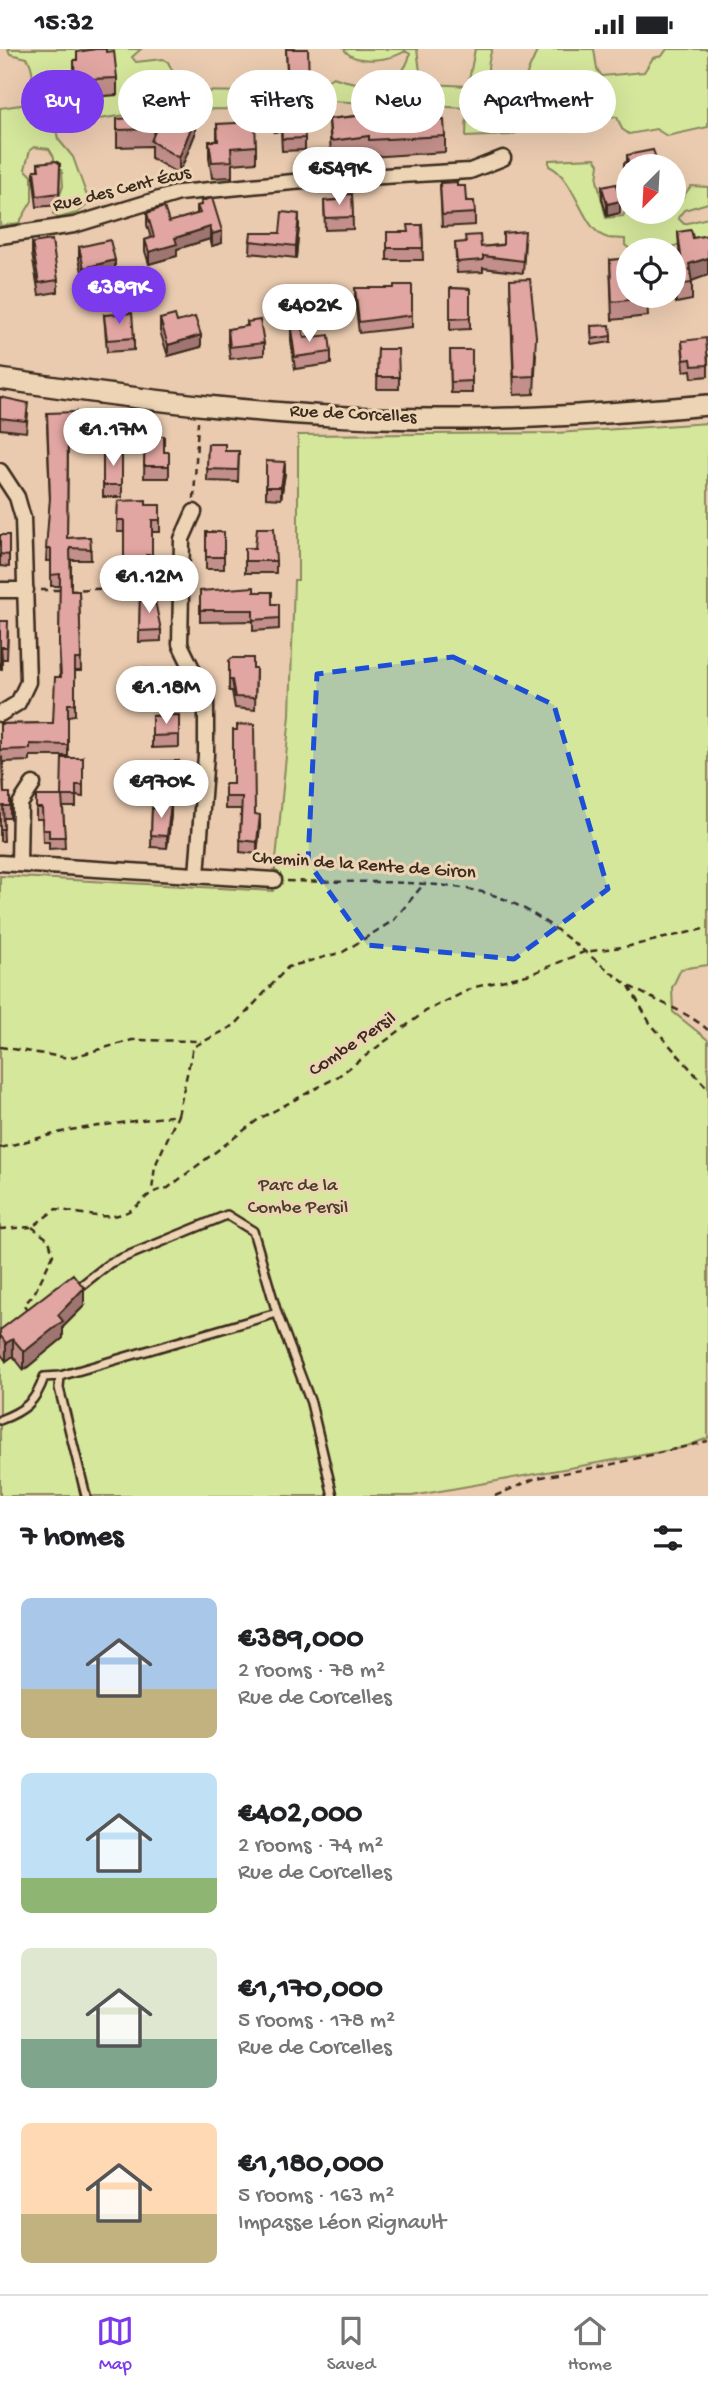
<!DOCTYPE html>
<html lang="en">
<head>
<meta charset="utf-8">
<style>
	:root { --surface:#fff; --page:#f2f2f2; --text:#202124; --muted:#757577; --line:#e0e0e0; --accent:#7c3aed }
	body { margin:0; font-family:"Gochi Hand",sans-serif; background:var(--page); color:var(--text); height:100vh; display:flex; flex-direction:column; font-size:26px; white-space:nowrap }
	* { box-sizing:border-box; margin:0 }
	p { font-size:23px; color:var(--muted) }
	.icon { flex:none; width:38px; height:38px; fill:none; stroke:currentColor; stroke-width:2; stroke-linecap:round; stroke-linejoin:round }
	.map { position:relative; height:1447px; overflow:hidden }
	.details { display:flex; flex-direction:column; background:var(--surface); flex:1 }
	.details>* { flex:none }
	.top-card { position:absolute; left:21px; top:21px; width:667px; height:63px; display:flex; gap:14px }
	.needle { width:46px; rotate:204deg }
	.buttons { position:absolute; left:616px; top:105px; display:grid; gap:14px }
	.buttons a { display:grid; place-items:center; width:70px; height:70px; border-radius:50%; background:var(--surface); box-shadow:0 7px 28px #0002; font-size:35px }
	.price { position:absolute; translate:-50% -60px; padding:0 16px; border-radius:24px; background:#fff; color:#222; font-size:23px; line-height:46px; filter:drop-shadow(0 2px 4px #0008) }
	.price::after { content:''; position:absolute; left:50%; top:42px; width:21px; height:16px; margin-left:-10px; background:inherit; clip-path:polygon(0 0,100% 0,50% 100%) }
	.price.selected { background:var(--accent); color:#fff }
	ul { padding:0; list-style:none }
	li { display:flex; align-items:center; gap:21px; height:175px; padding:0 21px }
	li span { display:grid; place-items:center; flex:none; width:196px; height:140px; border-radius:10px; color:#555 }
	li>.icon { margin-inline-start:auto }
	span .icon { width:84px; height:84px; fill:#fffc; stroke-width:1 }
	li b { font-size:30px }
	h2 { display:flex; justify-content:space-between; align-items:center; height:84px; padding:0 21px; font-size:30px }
	.chip { padding:0 24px; border-radius:32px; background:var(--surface); box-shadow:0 7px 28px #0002; font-size:24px; line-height:63px }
	.chip.selected { background:var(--accent); color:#fff }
	.status { display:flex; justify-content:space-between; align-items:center; height:49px; padding:0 35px; background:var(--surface); direction:ltr }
	.status svg { height:19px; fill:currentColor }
	.menu { display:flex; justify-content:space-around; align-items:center; height:98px; border-top:2px solid var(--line); background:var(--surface); font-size:19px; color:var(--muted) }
	.menu a { display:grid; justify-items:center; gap:4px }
	.menu .selected { color:var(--accent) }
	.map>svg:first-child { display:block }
</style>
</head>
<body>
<div class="status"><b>15:32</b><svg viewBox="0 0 49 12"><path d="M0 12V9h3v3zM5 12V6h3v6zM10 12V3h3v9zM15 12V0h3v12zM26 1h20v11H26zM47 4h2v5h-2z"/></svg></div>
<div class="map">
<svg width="708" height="1447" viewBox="0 0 708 1447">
	<rect width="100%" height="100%" fill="#eacbb0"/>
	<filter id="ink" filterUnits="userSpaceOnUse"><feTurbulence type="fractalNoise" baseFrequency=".0143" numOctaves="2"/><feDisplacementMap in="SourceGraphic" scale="14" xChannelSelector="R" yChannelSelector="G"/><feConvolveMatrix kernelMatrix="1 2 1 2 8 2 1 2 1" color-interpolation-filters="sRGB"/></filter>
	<g filter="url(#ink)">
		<!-- green -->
		<path fill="#d5e79b" stroke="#88885c" stroke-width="2" d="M8,0h133l-9,8 4,5 27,-3 5,3 14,29 75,1 -3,12 -19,5 -73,1 -107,15 3,14 15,18 15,42 -2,7 -9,7 -19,5 -5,-4 10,-28 -1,-15 -8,-5v-9l-5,-8 -15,-2 -4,3 -5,19 7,7v25l-13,22 -19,3v-118l27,-4c6,-13 9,-33 0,-46l-17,-4z
			M344,0h73l4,30 9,5 38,2 7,-37h17c-7,21 -8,54 24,49l22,-49h56l3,20 5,7 42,-4 9,-14 9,-2 5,-7h41v78l-41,9 -11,-7 -27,5 -7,-5 -5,-12 -10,-1 -25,9 -26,4 -25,-1 -21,7 -44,2 1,-29 -137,-7 -5,-9v-10l8,-5c28,10 69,14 77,-23l-5,-3c-14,10 -52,14 -61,-2z
			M595,109l4,6 -2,16 9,38 17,-2 5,-10v6h46v-12l9,-3 8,-11 17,1v16l-24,7 -6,8 6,6 24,-6v28l-22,-4 -23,8h-32l-6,-5v-6c-6,-1 -11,0 -17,-1 -26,-6 -31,-59 -59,-72v-6z
			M708,374v542l-27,4 -9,19 1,24 35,28v398l-26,10 -270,48h-412v-620l273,15 17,-176 4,-135h4v-145l258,-2z"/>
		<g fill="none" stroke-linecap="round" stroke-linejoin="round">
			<!-- lane casing -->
			<g stroke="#3b2a1e" stroke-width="12">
				<path id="lane" d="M82,1236l28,-22 117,-48 26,16 24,82 34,90 22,93
					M60,1327l217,-63
					M0,1371c24,-9 36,-18 44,-43l16,-1 -1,12 27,108"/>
			</g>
			<!-- street casing -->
			<g stroke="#3b2a1e" stroke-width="19">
				<path id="street" d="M0,187l74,-11 105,-32 135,-13 156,-9 33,-13
					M0,422l17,26 6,21 5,164 -10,21 -18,11
					M194,463l-12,27 -2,105 26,53v58l-9,120
					M0,541h26
					M0,814l274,17
					M19,815l1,-60 13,-20"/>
			</g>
			<!-- secondary casing -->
			<g stroke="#3b2a1e" stroke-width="24">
				<path id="secondary" d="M0,330c143,21 288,40 433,40 92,1 183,-6 275,-14"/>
			</g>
			<!-- path -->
			<path stroke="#3b2a1e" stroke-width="2.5" stroke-dasharray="7 5" stroke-linecap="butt" d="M194,450l4,-77
				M41,541h21
				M69,541l98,-4
				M287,832c59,2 151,-3 206,14 49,16 91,58 132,88 27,18 58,25 83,47
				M629,937l21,37 58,66
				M0,998l69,11 63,-18 69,1
				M178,1066l15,-68 42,-22 53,-58 55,-15 51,-32 28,-34
				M0,1099l70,-18 108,-15 -23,51 -3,24
				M0,1180l32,-2 24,-18c21,3 51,13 71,3 19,-9 16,-20 41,-24l91,-69 78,-42 89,-66 49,-24 56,-13 53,-22 46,-6 78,-18
				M28,1262l-4,-6 10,-11 19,-39 -4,-15 -17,-13
				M495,1447l41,-18 73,-13 99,-24"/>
			<!-- lane -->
			<use href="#lane" stroke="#ecd4b4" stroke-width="7"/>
			<!-- street -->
			<use href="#street" stroke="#ecd4b4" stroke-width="14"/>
			<!-- secondary -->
			<use href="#secondary" stroke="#ecd4b4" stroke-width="19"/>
		</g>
		<!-- wall -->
		<path fill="#c28f8a" stroke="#3b2a1e" stroke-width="2" d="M286,0l23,32v12l-21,2z
			M106,3l11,26v17l-25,2v9l-17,1 -1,-47z
			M375,50l25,25 45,12v16l-76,5v-5l-38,5 -2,-38 46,-5z
			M273,57l32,32v12l-23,1 -1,-20 -7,1z
			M117,70l50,5 28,10 -16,40 -28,-16v-12l-34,1z
			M217,75l39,22v16l-24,2v13l-20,1 -3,-21v-16h8z
			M627,106l1,11v27l-4,-19v-11l3,-1z
			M38,114l22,1 -1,41 -22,2 -3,-25v-12h4z
			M440,134l17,3 18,27v12l-33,2z
			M602,138l18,26 -13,3 -5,-17z
			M352,145l1,35 -28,1 -1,-29 13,-1z
			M201,152l21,42 -10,3 -2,-7 -33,10v7l-28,8 -4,-13v-11l6,-2 -4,-13v-12l22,9 28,-8v-8l4,-1z
			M422,176l1,35h-36v-28h22z
			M299,177l-3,32 -46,-5 1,-20h29z
			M678,183l14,49v19l-16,3 -2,-15v-24l6,-1z
			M525,193l-2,31 -40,-5v4l-26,1 -2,-30 26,4z
			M32,194l26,37v12l-19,3 -7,-41z
			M79,198l36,25 -31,8 -5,-21z
			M610,211l37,36 1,20 -36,4z
			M510,231l26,74 -2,40 -20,1z
			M412,236v42l-53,6 -4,-33v-12h39z
			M450,239l20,1v40l-20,1z
			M104,266l30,23v12l-27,2z
			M160,270l17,3 24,25 -33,9 -8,-25z
			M247,273l17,21v12l-34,4 -2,-18v-12l19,-3z
			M591,277l20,10v6l-19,3z
			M291,280l13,9 27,14v12l-36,5 -4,-28z
			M682,292l26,14v21l-16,2 -1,-8 -7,1z
			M378,300l21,28v12h-22z
			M450,301h22v43h-21z
			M0,348l28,17 -2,18 -26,-3z
			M76,363l1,29h-9l-1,97 23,-1 1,23h-20v31h8l2,80h-6v44l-7,1v40h-38v5l-27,1 1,31h6v25h-7l1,23h-4v-117l53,-1 7,-46 -1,-22 1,-69h-9v-25h-5l4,-60 -3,-77z
			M145,387l19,16h5v26h-25z
			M208,395l17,7h14l-1,31 -31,-1z
			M103,401h19v47h-19z
			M266,412l19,12 -4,26 -15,-1z
			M118,452l28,4h14v27h-8v35h-6v8h-22v-43h-7z
			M206,483h18v37h-18z
			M0,486h9v32l-9,-1z
			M245,499h10l21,13v12h-31z
			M200,542l54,1 18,12h7v25l-26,2v-10l-53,1z
			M140,547l21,34v11l-22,1z
			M0,572l8,11 -1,27h-5v10h-2z
			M229,612l24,7h3l-1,42 -20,-2 -3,-17h-3z
			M139,619l34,4 1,33 -35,-3z
			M179,666v32l-27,1v-32z
			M237,681l18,84 5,12 -3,28 -17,-2 1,-43h-16v-25h8z
			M83,709v39l-7,-1v11h-13l2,41 -16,1v-7h-6l-1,-23h-6v-23h25z
			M179,712v31l-31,4v-31l14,-1z
			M152,759l7,1 12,6 -4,33 -16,-1z
			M84,1257l-21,21v11l-39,32 -11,-14 -7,5 -6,-8v-23z"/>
		<!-- shaded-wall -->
		<path fill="#9e7471" stroke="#3b2a1e" stroke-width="2" d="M191,45v6l-12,2v-6z
			M195,69v16l-16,40v-16z
			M620,152v12l-13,3v-12z
			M299,165v12l-3,32v-12z
			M210,178v12l-33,10v7l-28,8v-12l26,-14z
			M222,182v12l-10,3v-12z
			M708,209v17l-19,7v-18z
			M115,211v12l-31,8v-12z
			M201,286v12l-33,9v-11z
			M285,413v11l-4,26v-12z
			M171,754v12l-4,33v-12z
			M260,766v11l-3,28v-12z
			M84,1239v18l-21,21v11l-39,32v-18l34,-37z
			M13,1290v17l-7,5v-18z"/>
		<!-- building -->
		<path fill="#e1a6a1" stroke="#3b2a1e" stroke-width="2" d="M96,0h10v3l8,-1 3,27 -26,1 1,10 -17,1 -1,-30h3v-8z
			M286,0h22l1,32 -21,2z
			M188,33l3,12 -12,2 -2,-11z
			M398,49l2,26 44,-4 1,16 -76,4v-4l-38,5 -2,-22 47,-5 -1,-15z
			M302,55l3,34 -23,1 -1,-20 -7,1 -1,-14z
			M175,59l20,10 -16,40 -28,-17 5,-12 -39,1v-11l36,-2 14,7z
			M255,73l1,24 -25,2 1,13 -20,1 -3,-21h9l-1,-17z
			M653,101l6,16h-31v16l-4,-19 4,-1 -1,-7z
			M56,112l4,3 -1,29 -22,3 -3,-26h5l-1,-7z
			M457,133v4h8l1,15h8l1,12 -33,2 -2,-32z
			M616,135l4,17 -13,3 -5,-17z
			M352,145l1,23 -28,1 -1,-17 13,-1v-5z
			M212,149l10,33 -10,3 -2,-7 -35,11 2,6 -28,8 -4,-12 9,-3 -7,-24 17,-6 5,15 31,-9 -3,-7 5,-1 -1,-4z
			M282,163l17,2 -3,32 -46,-5 1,-8h29z
			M408,176h14l1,23h-36v-16h22z
			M691,181l2,8 15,-3v23l-19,6 3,19 -16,2 -2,-21 8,-1 -4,-31z
			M525,182l-2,30 -40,-5v4l-26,2 -2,-19 11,-1 -1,-6 15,-1 1,12 22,-2v-12z
			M52,191l6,40 -19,3 -7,-40z
			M110,191l5,20 -31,8 -5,-21z
			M628,209v38h19l1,2 -36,4 -2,-42z
			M530,230l6,57 -2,40 -20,1 -4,-97z
			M394,236h18v30l-53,7 -4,-34h39z
			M450,239l20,1v29l-20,1z
			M132,264l2,25 -27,2 -3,-25z
			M175,266l2,7 18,-5 6,18 -33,10 -8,-26z
			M260,271l4,23 -34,4 -2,-18 20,-3 -1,-4z
			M610,276l1,11 -19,3 -1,-13z
			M302,278l2,11 25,-3 2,17 -36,5 -4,-28z
			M706,289l2,27 -16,1 -1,-7 -7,1 -2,-19z
			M378,300h20l1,28h-22z
			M450,301h22v31l-21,1z
			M0,348l28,6 -2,18 -26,-3z
			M76,363l1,17h-9l-1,109 23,-1 1,12 -21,-1 1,43h8l2,68h-6v45h-7v41l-38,-1v5l-30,1v-26l53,-1 2,-46h6l-2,-34 1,-69 -9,1v-26h-5l4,-51 -3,-85z
			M145,387h19v16h5v14h-25z
			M208,395h17v7h14l-1,19 -31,-1z
			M103,401h19v35h-19z
			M266,412l19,1 -4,25h-15z
			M146,451v5h14v15h-8v35h-6v8h-22v-43h-7l1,-19z
			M257,479h17l2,33h-31v-13h10z
			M206,483h18v25h-18z
			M0,486h9v20l-9,-1z
			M254,538v5h18v12h7v14l-26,2v-10h-53v-19z
			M140,547h14l7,34 -22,1z
			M0,572h8l-1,26h-6l1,10h-2z
			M232,609h21v10h3l-1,30 -20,-1 -3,-17h-3v-19z
			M139,619l34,4 1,21 -35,-3z
			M179,666v20l-27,1v-20z
			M254,675l1,90 5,1 -3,27 -17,-2 2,-43h-17v-13h8v-54h4v-5z
			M0,708h2l2,36h6v13h-7l1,23h-4z
			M62,709h21v27h-7v11h-14l3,41h-16v-7h-6l-1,-22h-6v-12h25z
			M162,712h17v19l-31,4v-19l14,-1z
			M159,753l12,1 -4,33 -16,-1 1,-27 7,1z
			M73,1225l11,14 -26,27 5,6 -39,31 -11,-13 -7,4 -6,-8v-5z"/>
	</g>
	<!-- marked area -->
	<path fill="#1d4ed8" fill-opacity="0.2" stroke="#1d4ed8" stroke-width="5" stroke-dasharray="14 9" stroke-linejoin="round" d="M453,608l101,48 54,184 -94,70 -147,-14 -59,-83 9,-188z"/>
	<g text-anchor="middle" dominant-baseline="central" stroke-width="6" stroke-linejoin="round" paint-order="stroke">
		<!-- street labels -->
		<g font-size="19" fill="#3b2a1e" stroke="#ecd4b4">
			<text transform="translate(122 141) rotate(-14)">Rue des Cent Écus</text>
			<text transform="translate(353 366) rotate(3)">Rue de Corcelles</text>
			<text transform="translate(364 817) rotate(4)">Chemin de la Rente de Giron</text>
			<text transform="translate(353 996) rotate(-34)">Combe Persil</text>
		</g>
		<!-- park labels -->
		<g font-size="19" fill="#4a3d2a" stroke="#ecd4b4">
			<text x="298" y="1137">Parc de la<tspan x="298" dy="22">Combe Persil</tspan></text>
		</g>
	</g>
</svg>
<div class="buttons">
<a><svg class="needle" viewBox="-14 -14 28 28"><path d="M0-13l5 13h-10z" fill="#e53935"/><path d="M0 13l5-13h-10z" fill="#757577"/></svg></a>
<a><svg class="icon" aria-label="locate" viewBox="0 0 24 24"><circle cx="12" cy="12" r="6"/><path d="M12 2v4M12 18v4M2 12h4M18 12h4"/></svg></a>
</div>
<b class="price" style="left:339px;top:158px">€549K</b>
<b class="price selected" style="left:119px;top:277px">€389K</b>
<b class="price" style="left:309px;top:295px">€402K</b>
<b class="price" style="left:113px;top:419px">€1.17M</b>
<b class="price" style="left:149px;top:566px">€1.12M</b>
<b class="price" style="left:166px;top:677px">€1.18M</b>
<b class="price" style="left:161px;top:771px">€970K</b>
<div class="top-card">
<a class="chip selected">Buy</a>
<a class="chip">Rent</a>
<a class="chip">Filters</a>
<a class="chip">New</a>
<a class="chip">Apartment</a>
</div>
</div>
<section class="details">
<h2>7 homes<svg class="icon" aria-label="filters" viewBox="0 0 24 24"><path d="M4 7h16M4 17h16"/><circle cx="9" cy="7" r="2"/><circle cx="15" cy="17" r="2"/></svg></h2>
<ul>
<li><span style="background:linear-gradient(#a9c7e8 65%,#c2b280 0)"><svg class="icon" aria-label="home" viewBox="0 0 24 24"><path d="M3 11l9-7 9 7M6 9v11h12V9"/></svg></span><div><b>€389,000</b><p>2 rooms · 78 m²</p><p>Rue de Corcelles</p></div></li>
<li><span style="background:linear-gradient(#bfe0f5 75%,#8fb573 0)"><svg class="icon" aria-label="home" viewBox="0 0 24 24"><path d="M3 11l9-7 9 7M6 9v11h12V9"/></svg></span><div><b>€402,000</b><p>2 rooms · 74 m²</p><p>Rue de Corcelles</p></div></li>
<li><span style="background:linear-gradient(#dfe7d0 65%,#7fa58c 0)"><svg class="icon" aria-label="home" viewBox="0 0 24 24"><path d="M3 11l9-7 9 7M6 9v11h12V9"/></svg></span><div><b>€1,170,000</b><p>5 rooms · 178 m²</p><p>Rue de Corcelles</p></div></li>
<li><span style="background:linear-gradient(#ffd9b3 65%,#c2b280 0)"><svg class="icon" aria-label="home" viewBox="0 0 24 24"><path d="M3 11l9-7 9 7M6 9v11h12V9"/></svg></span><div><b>€1,180,000</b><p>5 rooms · 163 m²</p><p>Impasse Léon Rignault</p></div></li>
</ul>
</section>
<nav class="menu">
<a class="selected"><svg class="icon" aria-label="map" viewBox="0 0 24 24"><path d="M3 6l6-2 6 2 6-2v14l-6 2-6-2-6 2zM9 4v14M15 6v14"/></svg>Map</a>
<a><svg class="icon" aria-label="saved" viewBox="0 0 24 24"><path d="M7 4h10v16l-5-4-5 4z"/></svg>Saved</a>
<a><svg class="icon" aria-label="home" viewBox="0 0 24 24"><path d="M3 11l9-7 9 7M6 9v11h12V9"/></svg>Home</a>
</nav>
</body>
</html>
